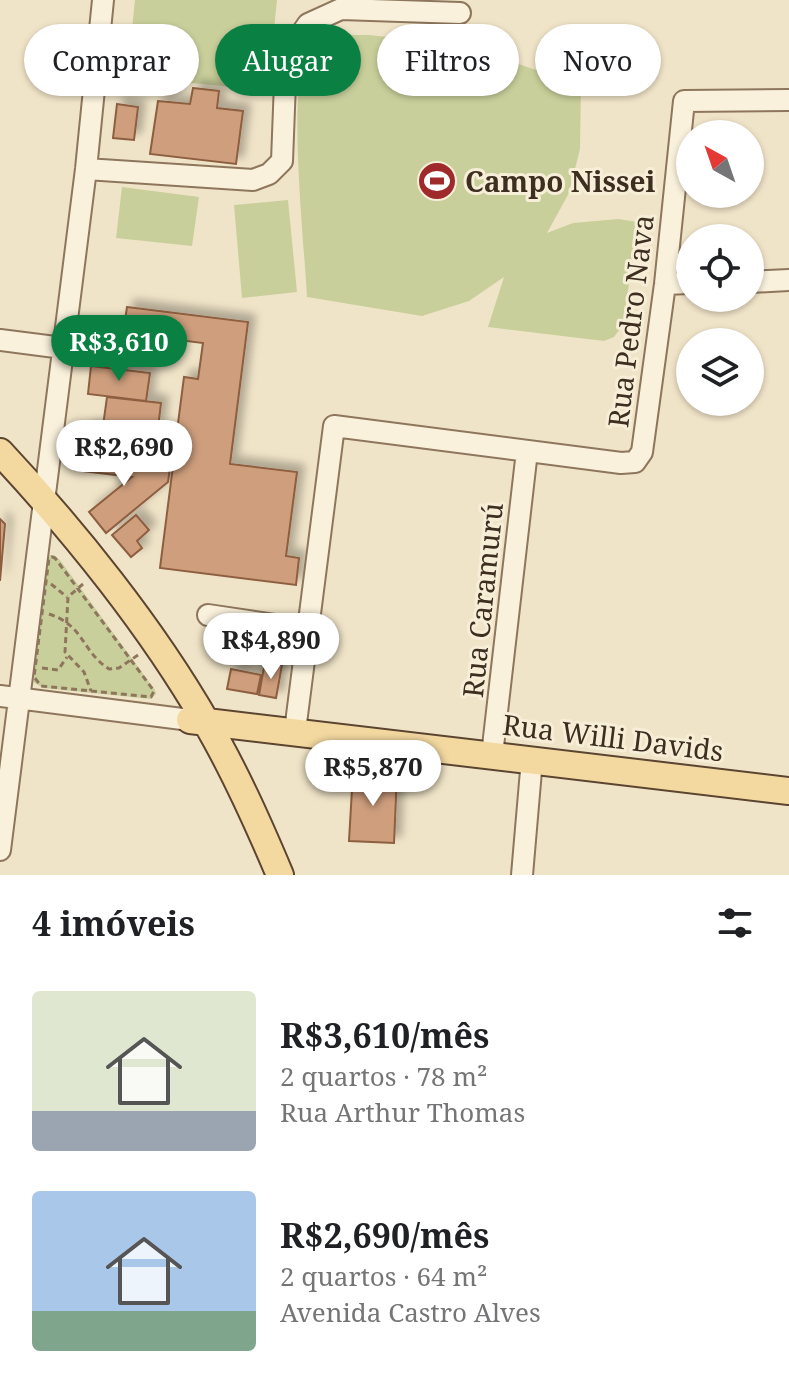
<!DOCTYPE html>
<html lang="pt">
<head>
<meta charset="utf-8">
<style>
	:root { --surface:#fff; --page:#f2f2f2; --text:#202124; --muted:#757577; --accent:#0b8043 }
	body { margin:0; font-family:"Noto Serif",serif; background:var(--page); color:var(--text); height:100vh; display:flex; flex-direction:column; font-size:30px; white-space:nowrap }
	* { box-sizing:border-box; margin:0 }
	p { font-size:26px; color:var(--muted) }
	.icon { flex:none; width:44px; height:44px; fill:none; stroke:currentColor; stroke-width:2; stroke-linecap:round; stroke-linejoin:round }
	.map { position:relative; height:875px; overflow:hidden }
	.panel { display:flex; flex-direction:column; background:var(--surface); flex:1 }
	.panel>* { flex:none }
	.top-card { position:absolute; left:24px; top:24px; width:742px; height:72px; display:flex; gap:16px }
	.needle { width:52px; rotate:320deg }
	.tools { position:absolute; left:676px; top:120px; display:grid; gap:16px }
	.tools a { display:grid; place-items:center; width:88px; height:88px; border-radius:50%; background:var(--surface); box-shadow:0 2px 6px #0004; font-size:40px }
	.price { position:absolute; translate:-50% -68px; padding:0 18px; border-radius:28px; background:#fff; color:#222; font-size:26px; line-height:52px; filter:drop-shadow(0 2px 4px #0008) }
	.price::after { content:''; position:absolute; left:50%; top:48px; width:24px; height:18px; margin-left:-12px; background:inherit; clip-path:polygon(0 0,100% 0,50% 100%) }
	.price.on { background:var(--accent); color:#fff }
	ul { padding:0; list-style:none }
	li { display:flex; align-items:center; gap:24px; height:200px; padding:0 32px }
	li span { display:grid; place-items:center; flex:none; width:224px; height:160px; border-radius:8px; color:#555 }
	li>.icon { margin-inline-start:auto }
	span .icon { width:96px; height:96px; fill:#fffc; stroke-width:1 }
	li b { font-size:34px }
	h2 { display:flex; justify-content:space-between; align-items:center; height:96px; padding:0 32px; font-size:34px }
	.tag { padding:0 28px; border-radius:36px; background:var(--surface); box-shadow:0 2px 6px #0004; font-size:28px; line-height:72px }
	.tag.on { background:var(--accent); color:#fff }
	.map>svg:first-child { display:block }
</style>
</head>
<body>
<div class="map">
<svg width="789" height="875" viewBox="0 0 789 875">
	<defs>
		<filter id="shadow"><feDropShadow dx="7" dy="-7" stdDeviation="4" flood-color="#0004"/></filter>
	</defs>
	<rect width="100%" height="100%" fill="#f0e4c8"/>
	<!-- green -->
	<path fill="#c9cf9b" d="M135,0h142l-9,90 -141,-13z
		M336,35h33l93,10 119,40 -1,64 -11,44 -22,40 26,-10 45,-4 20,3 -15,103 -9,12 -10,4 -116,-14 16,-50 -35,24 -47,15 -115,-19c-2,-45 -20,-208 -1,-240 7,-11 19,-17 30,-22z
		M122,187l77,10 -7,49 -76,-8z
		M288,200l9,92 -55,6 -8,-93z
		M50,555h4l6,5 95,130 1,4 -5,5 -108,-11 -10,-6 14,-121z"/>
	<!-- building -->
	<path fill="#cf9f7d" stroke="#8d5f41" stroke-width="2" filter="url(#shadow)" d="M193,88l26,3 -2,17 26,3 -7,53 -86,-10 8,-53 32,3z
		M117,104l21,3 -4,33 -21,-2z
		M127,307l121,15 -18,142 67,8 -11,84 13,2 -3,27 -136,-17 13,-102 -89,-11 4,-27 88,11 8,-62 14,2 5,-36 -80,-10z
		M91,366l59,7 -4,28 -58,-7z
		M107,397l54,6 -3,25 -34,-4v4l-21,-2z
		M76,456l94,12 -2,14 -62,51 -17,-21 43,-35 -57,-7z
		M136,515l13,15 -12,11 5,7 -11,9 -19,-22z
		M0,519l5,5 -5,57z
		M235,637l46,6 -3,20 -46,-6z
		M272,663l10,2 -6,33 -17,-3 5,-28 7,1z
		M231,669l30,6 -4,19 -30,-5z
		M353,772l44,2 -3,69 -45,-2z"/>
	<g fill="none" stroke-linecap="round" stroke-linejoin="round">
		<!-- minor casing -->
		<g stroke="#8d765c" stroke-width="24">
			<path id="minor" d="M86,169l167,11 16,-6 13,-13 4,-105 22,-32 33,-15 119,4
				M750,282l39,-2
				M665,284l25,-1
				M0,340l63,8
				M208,615l101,15
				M0,696l190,24
				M295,731l39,-305 287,37 14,-1 7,-10 23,-168 19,-183 105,-1
				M492,755l35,-304
				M0,850l86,-681 17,-169
				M522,875l10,-116"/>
		</g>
		<!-- major casing -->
		<g stroke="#5b4430" stroke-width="30">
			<path id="major" d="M0,452c74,79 152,176 206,270 29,49 52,101 74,153
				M190,720l599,71"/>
		</g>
		<!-- path -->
		<path stroke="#8d765c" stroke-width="3" stroke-dasharray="6 4" stroke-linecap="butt" d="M52,557l3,1 99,133 -3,6 -110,-11 -7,-9 15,-119z
			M51,584l16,13
			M83,584l-15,13 -3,55 19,20 7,19
			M49,614c35,11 33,38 60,55l10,-1 19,-13
			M42,668l16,2 9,-13"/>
		<!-- minor -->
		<use href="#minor" stroke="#faf1dc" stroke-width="20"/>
		<!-- major -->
		<use href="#major" stroke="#f3d9a0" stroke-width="26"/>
	</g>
	<!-- icons -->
	<defs>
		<g id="stadium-disc" transform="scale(2)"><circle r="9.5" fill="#9e2a2b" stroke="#f7eed8"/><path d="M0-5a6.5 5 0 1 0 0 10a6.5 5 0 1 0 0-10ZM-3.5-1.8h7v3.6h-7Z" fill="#fff"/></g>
	</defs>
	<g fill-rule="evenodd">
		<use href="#stadium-disc" x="437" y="181"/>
	</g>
	<g text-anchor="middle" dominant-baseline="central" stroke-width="6" stroke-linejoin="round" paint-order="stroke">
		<!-- poi labels -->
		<g font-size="28" font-weight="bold" fill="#3d2e20" stroke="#f7eed8" text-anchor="start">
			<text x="465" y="181">Campo Nissei</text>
		</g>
		<!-- street labels -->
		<g font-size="28" fill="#3d2e20" stroke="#f7eed8">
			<text transform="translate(630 321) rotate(-83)">Rua Pedro Nava</text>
			<text transform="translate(482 600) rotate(-84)">Rua Caramurú</text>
			<text transform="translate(613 737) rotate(7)">Rua Willi Davids</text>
		</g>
	</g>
</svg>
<div class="tools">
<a><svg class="needle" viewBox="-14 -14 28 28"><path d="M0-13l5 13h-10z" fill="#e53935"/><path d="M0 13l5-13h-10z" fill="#757577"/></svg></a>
<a><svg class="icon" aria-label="locate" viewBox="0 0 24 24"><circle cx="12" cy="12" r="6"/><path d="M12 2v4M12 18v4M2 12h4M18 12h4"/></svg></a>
<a><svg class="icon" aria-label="layers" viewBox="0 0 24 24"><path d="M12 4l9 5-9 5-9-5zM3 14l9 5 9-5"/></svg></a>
</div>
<b class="price on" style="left:119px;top:383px">R$3,610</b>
<b class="price" style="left:124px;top:488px">R$2,690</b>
<b class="price" style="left:271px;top:681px">R$4,890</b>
<b class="price" style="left:373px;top:808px">R$5,870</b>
<div class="top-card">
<a class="tag">Comprar</a>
<a class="tag on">Alugar</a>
<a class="tag">Filtros</a>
<a class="tag">Novo</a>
</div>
</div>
<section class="panel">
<h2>4 imóveis<svg class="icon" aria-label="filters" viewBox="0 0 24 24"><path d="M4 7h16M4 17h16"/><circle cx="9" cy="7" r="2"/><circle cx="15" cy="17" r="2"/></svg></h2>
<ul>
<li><span style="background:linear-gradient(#dfe7d0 75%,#9aa5b1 0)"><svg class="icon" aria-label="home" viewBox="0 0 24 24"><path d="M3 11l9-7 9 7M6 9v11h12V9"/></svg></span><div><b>R$3,610/mês</b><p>2 quartos · 78 m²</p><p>Rua Arthur Thomas</p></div></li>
<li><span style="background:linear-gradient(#a9c7e8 75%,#7fa58c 0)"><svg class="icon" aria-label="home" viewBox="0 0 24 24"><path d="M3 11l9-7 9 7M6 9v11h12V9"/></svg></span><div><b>R$2,690/mês</b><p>2 quartos · 64 m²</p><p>Avenida Castro Alves</p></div></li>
</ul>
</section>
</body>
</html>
